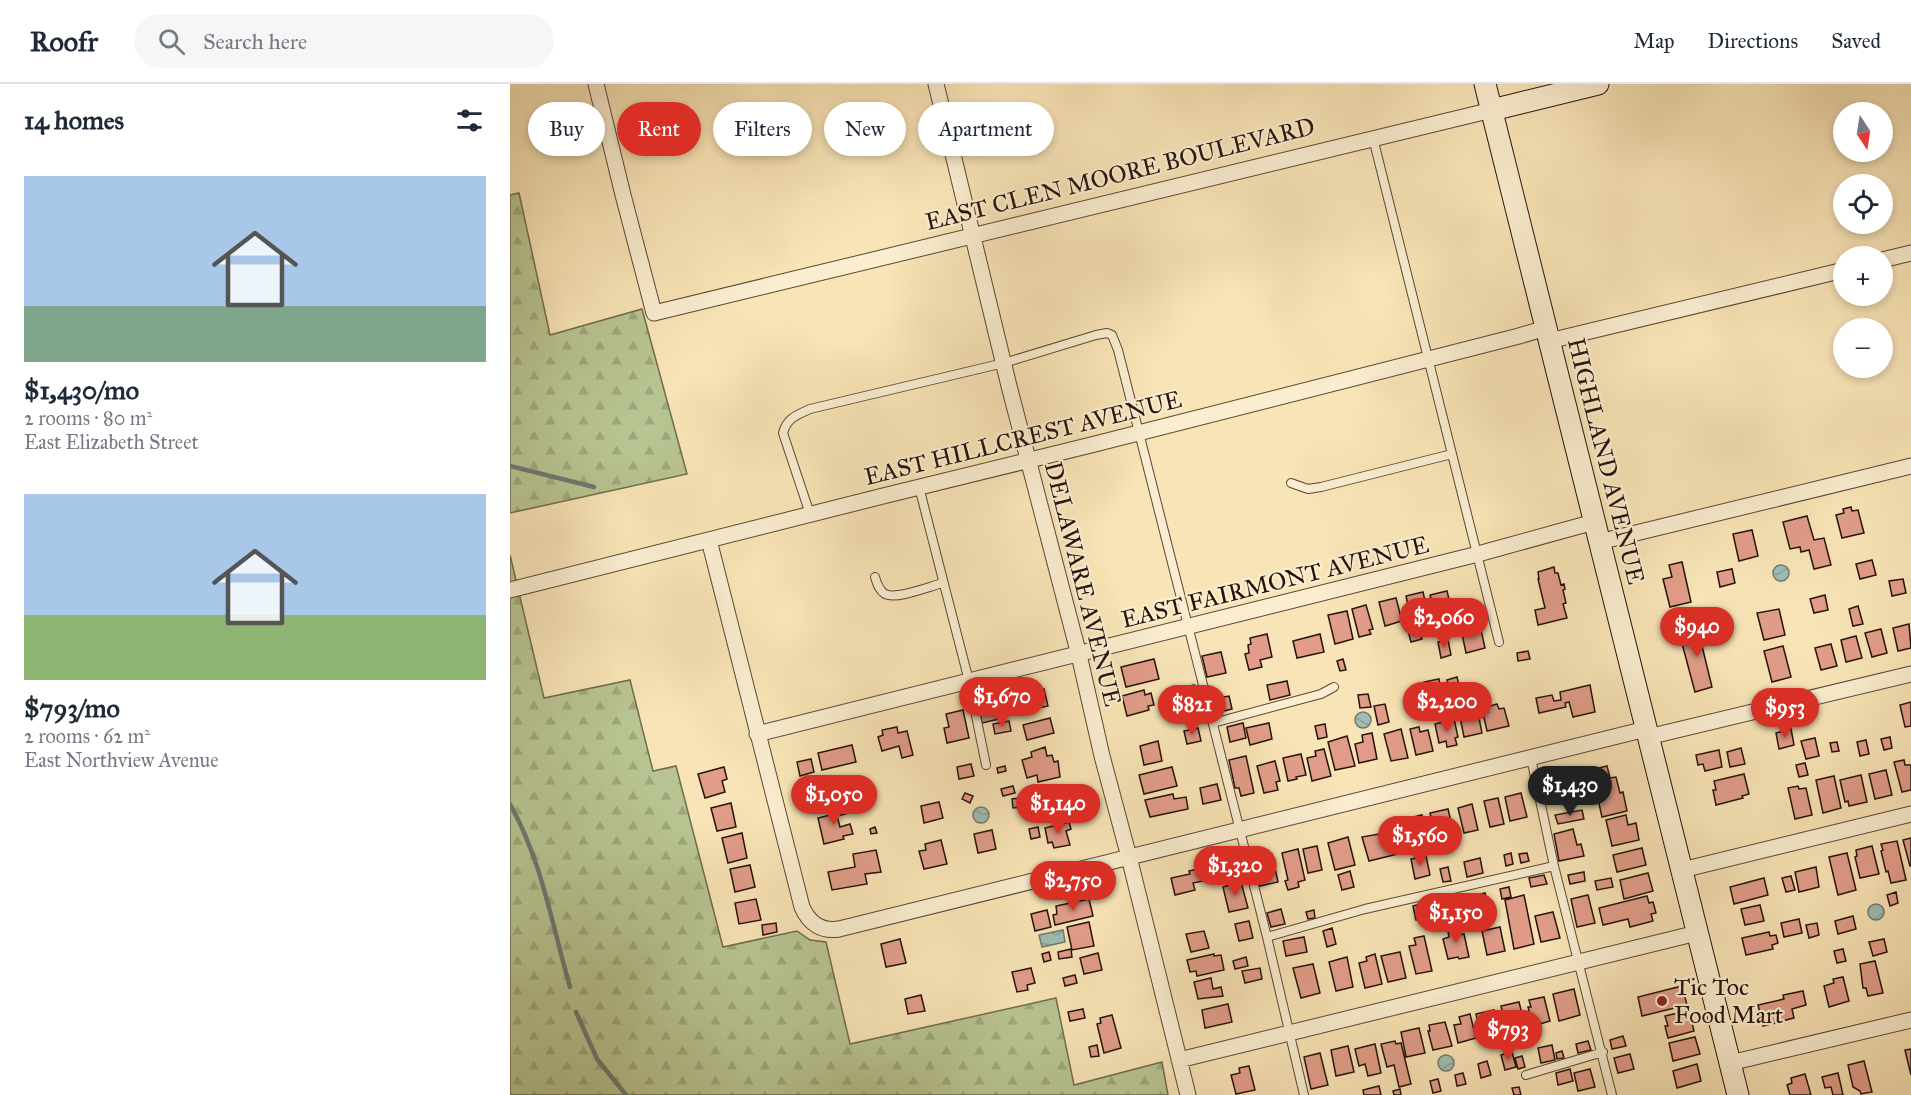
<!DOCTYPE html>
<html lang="en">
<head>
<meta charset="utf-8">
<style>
	:root { --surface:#fff; --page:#f6f6f7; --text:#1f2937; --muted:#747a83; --line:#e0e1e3; --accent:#d93025 }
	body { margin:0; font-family:"IM FELL Great Primer",serif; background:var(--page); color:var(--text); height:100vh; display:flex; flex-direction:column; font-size:22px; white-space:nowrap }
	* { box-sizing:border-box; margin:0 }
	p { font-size:20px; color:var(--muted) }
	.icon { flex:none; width:33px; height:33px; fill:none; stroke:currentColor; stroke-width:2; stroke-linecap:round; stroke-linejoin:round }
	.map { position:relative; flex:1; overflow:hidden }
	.panel { display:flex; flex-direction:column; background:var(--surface); width:510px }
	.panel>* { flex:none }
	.hud { position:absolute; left:18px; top:18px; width:570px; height:54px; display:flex; gap:12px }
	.needle { width:39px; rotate:168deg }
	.buttons { position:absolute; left:1323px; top:18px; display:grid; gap:12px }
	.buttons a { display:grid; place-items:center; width:60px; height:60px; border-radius:50%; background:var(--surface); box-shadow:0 3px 9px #0003; font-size:30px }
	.price { position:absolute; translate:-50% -51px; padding:0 14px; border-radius:21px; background:var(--accent); color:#fff; font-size:20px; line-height:39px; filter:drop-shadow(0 2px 3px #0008) }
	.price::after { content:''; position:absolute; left:50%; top:36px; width:18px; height:14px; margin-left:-9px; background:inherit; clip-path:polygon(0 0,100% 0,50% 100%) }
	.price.selected { background:#222; color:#fff }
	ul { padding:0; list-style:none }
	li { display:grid; align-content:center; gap:12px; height:318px; padding:0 24px }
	li span { display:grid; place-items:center; height:186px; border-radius:0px; color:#555 }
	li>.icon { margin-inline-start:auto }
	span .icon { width:108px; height:108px; fill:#fffc; stroke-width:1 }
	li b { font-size:26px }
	h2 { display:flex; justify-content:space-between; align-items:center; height:72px; padding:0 24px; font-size:26px }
	.pill { padding:0 21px; border-radius:27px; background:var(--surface); box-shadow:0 3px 9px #0003; font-size:21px; line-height:54px }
	.pill.selected { background:var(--accent); color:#fff }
	header { display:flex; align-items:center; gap:36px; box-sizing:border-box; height:84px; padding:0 30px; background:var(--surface); border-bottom:2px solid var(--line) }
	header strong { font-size:28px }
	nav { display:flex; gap:33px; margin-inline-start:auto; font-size:21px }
	.search { width:420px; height:54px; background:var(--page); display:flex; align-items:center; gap:15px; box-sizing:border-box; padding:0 21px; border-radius:33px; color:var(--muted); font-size:22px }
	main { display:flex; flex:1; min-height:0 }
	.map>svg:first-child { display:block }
</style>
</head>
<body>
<header>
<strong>Roofr</strong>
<div class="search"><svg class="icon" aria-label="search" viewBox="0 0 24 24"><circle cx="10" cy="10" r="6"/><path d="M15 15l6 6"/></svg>Search here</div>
<nav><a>Map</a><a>Directions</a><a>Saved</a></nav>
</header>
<main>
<section class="panel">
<h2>14 homes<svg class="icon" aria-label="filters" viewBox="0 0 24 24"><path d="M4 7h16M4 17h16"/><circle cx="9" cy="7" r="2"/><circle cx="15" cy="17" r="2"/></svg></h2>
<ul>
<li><span style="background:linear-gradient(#a9c7e8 70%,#7fa58c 0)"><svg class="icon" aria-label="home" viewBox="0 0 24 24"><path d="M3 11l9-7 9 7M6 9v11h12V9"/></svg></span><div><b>$1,430/mo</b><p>2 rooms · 80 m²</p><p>East Elizabeth Street</p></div></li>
<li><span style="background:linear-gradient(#a9c7e8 65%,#8fb573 0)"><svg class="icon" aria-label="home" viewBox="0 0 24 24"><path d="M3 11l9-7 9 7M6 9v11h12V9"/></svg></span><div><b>$793/mo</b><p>2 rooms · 62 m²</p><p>East Northview Avenue</p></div></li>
</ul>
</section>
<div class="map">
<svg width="1401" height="1011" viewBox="0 0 1401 1011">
	<defs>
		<pattern id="forest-firs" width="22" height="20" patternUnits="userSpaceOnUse" patternTransform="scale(1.5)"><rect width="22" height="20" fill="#b8c592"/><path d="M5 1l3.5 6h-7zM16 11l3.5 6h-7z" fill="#9ea87d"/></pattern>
		<pattern id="water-waves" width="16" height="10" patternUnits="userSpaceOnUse" patternTransform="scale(1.5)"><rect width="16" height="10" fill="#9fbdb5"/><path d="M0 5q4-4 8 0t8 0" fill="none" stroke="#89a19a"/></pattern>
	</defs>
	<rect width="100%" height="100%" fill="#f8e4b6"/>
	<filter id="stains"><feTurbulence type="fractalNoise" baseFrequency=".00333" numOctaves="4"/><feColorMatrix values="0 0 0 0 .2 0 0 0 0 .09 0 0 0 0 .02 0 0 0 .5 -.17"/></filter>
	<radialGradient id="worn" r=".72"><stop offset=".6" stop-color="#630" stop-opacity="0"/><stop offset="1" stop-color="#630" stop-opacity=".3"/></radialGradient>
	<!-- forest -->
	<path fill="url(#forest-firs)" stroke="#706c4e" stroke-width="1.5" d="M9,109l31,142 92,-26 45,165 -177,39v-318z
		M0,471l34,143 86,-18 23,91 23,-5 47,181 74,-16 13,9 16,2 24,102 206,-46 18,87 88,-23 6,33h-658z"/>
	<!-- water -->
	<path fill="url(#water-waves)" stroke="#6f7971" stroke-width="1.5" d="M1263 489a8 8 0 1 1 16 0a8 8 0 1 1-16 0Z
		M845 636a8 8 0 1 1 16 0a8 8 0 1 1-16 0Z
		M463 731a8 8 0 1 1 16 0a8 8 0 1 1-16 0Z
		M1358 828a8 8 0 1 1 16 0a8 8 0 1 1-16 0Z
		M553,846l2,12 -23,5 -3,-12z
		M928 979a8 8 0 1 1 16 0a8 8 0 1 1-16 0Z"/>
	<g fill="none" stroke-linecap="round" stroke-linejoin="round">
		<!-- stream -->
		<path stroke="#6f7971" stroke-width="4.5" d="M0,382l84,21
			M0,720c32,57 42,121 60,183
			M66,928l21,47 29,36"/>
	</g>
	<!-- building -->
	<path fill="#e19d89" stroke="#27120a" stroke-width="1.5" d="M1341,423l1,4 6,-1 6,23 -22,5 -6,-23 8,-2 -1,-4z
		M1297,432l7,24 10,-2 7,27 -17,4 -5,-19 -8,2 -1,-5 -10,2 -7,-27z
		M1242,446l6,26 -19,5 -6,-27z
		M1362,476l4,15 -16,4 -4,-15z
		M1172,478l9,40 -21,5 -7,-28 9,-2 -3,-12z
		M1044,483l1,6h3l3,12 3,-1 1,5 -2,1 3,13 -3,1 4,14 -29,7 -3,-15 10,-2 -7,-29h1l-1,-7z
		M1222,485l3,14 -15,4 -3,-15z
		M1393,495l3,14 -14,3 -3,-15z
		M937,507l4,17 -17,4 -4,-17z
		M913,508l5,23 -9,2 1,5 -8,2 -6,-28z
		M1315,511l3,15 -14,3 -4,-14z
		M886,514l6,23 -17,5 -6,-24z
		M856,521l7,24 -4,1 2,4 -12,3 -7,-28z
		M1348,522l5,18 -10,2 -4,-17z
		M1269,525l6,26 -21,5 -7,-27z
		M837,527l6,28 -18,5 -7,-29z
		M1399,540l2,24 -13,3 -5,-23z
		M908,541l4,14 -11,3 -4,-15z
		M970,541l5,23 -19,5 -5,-24z
		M1197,544l4,16 -9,2 10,41 -17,5 -15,-56z
		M1371,545l6,24 -15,4 -7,-24z
		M757,550l5,23 -12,3 2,7 -13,3 -4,-16 4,-1 -1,-8 3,-1 -1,-6z
		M810,550l4,18 -27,6 -4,-17z
		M1346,552l6,22 -16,4 -5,-22z
		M938,556l3,15 -10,3 -3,-16z
		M1321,560l6,22 -16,4 -6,-22z
		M1273,562l8,31 -19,5 -8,-31z
		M1018,567l2,8 -12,2 -1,-8z
		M711,568l5,21 -19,4 -5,-21z
		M644,575l5,20 -33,8 -5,-20z
		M833,575l3,11 -6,1 -3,-10z
		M947,593l4,16 -10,2 -4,-15z
		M929,595l2,15 -13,2 -4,-14z
		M777,597l3,14 -20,5 -3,-15z
		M684,601l4,14 -12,3 -4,-14z
		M1080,601l5,27 -22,5 -4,-15 -4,1 1,4 -27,6 -3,-15 16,-3 2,6 7,-1 -1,-8z
		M534,605l4,17 -32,7 -3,-15 6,-1 1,-2z
		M634,606l1,5 6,-2 3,12 -6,1 1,4 -22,6 -5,-20z
		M858,610l3,13 -11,1 -2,-13z
		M483,611l6,24 -17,4 -5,-24z
		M719,612l3,13 -12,3 -3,-14z
		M1401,618v24l-6,1 -5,-22z
		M875,620l4,18 -11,3 -4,-19z
		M987,620l2,5 5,-1 5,18 -22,5 -4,-18 5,-1 -1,-5z
		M453,626l6,28 -22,5 -3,-15 5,-1 -3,-13z
		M968,629l4,20 -18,4 -4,-20z
		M540,634l4,15 -27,7 -4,-15z
		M944,635l4,18 -3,1 2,7 -10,2 -1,-6 -7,2 -4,-19z
		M499,637l2,10 -16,3 -2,-10z
		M733,639l3,15 -16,4 -3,-15z
		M759,639l3,16 -22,6 -4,-17z
		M815,640l2,13 -9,2 -3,-13z
		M387,643l1,6 9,-2 6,24 -11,3 -3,-12 -17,5 -4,-14 5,-2 -1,-5z
		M909,643l1,5 8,-2 5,21 -17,4 -6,-26z
		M688,644l3,13 -14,3 -3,-13z
		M891,645l7,29 -17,3 -7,-27z
		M1281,645l3,16 -15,4 -3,-16z
		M862,649l5,26 -18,4 -4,-19 8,-2 -1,-7z
		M837,652l8,30 -20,4 -7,-28z
		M1380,653l2,11 -8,2 -3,-11z
		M1305,654l4,18 -13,3 -5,-18z
		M1356,656l3,14 -9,2 -3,-14z
		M648,657l4,20 -18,4 -4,-19z
		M1327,658l2,9 -7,1 -2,-9z
		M342,661l4,17 -34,8 -4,-17z
		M535,663l2,9 5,-1 2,7 4,-1 2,16 -22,5 -1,-7 -10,3 -5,-18 10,-3 -1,-5z
		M1231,664l4,16 -15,3 -3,-15z
		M814,665l7,27 -19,5 -5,-23 9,-2 -1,-5z
		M1209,666l3,17 -17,4 -2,-7 -5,1 -2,-10z
		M791,670l5,21 -10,2 1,2 -9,2 -5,-23z
		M736,672l8,37 -13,3 -2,-8h-4l-6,-28z
		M301,675l3,13 -14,4 -3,-14z
		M1394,676l1,5h6v25l-9,2 -8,-30z
		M765,677l5,20 -4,1 2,8 -14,3 -7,-27z
		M1295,679l3,12 -9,2 -3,-12z
		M461,680l3,12 -15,3 -2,-12z
		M495,682l1,5 -8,2 -1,-5z
		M1097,682l3,12 6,-1 4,16 3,-1 4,19 -25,6 -5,-22 -6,1 -2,-12 4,-2 -2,-12z
		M214,683l3,12 -5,2 3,11 -20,6 -7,-24z
		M662,683l5,19 -33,8 -5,-19z
		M1376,686l6,25 -17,4 -6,-25z
		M1234,690l5,20 -7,2 1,2 -27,7 -3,-15h3l-2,-9z
		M1351,691l6,27 -18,4 -1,-5 -3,1 -5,-22z
		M1324,692l7,32 -18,5 -7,-33z
		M313,693l7,25 -17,5 -7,-25z
		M354,700l3,14 -15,4 -4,-14z
		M707,700l4,16 -18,4 -3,-16z
		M503,702l2,7 -12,3 -2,-7z
		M1288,702l1,3 7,-1 6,27 -17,4 -7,-31z
		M455,709l8,3 -3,7 -8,-4z
		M1011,709l6,24 -17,4 -5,-24z
		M557,710l4,16 -25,6 -4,-16z
		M663,710l1,5 12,-2 2,12 -38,8 -5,-17z
		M517,713l2,9 -16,2 -1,-9z
		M988,714l6,26 -14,3 -6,-26z
		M429,718l4,16 -19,5 -3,-17z
		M221,719l5,24 -19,4 -6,-23z
		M962,720l6,26 -14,3 -6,-25z
		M337,722l2,7 -12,3 3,11 10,-3 3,10 -10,2 1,3 -20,5 -6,-26 16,-4 -1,-5z
		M938,725l7,30 -18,5 -7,-31z
		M1072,726l2,9 -26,5 -3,-9z
		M912,731l6,27 -16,4 -7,-27z
		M1116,731l2,10 8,-2 3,17 -27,6 -6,-26z
		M559,738l2,7 -5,2 4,14 -16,3 -2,-6 -4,1 -3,-15z
		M365,743l2,6 -6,1 -1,-5z
		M528,743l2,10 -9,2 -2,-10z
		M1063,745l4,16 4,-1 3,12 -25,5 -5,-27z
		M482,746l4,19 -18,4 -4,-19z
		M880,748l1,3 11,-2 4,19 -37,9 -7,-24z
		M232,749l5,25 -19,5 -6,-25z
		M838,753l7,28 -20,5 -7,-27z
		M1401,754v28h-1l-7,-26z
		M431,756l6,24 -23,5 -5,-18 7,-1 -1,-6z
		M1387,757l9,39 -15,3 -3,-12 -2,1 -5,-21 2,-1 -2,-6z
		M807,762l5,24 -14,3 -5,-24z
		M1362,762l7,28 -19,4 -5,-21 2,-1 -1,-6z
		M1132,764l4,17 -29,7 -4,-17z
		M788,765l7,31 -7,2 1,5 -11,3 -3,-9 3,-1 -6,-27z
		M366,766l5,22 -16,2 2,10 -35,6 -4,-18 27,-5 -2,-13z
		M1001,769l2,11 -7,2 -2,-11z
		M1017,769l2,8 -8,2 -2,-9z
		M1337,769l9,37 -18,5 -9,-38z
		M762,770l6,28 -18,4 -7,-28z
		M916,772l4,19 -15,4 -4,-20z
		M970,774l3,15 -16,4 -3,-15z
		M240,781l5,22 -20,5 -5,-23z
		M938,783l3,14 -8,1 -3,-13z
		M1306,783l3,20 -20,5 -4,-20z
		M691,784l2,13 -10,2 2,7 -20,5 -4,-17 19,-4 -1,-3z
		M840,787l4,16 -12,3 -4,-15z
		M1074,788l1,9 -15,3 -2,-9z
		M1138,789l5,18 -29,8 -4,-19z
		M1034,791l3,9 -16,3 -2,-9z
		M1281,792l4,14 -9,2 -4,-14z
		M1101,794l2,9 -16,3 -2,-9z
		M1254,794l4,17 -34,9 -4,-17z
		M731,798l7,26 -19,4 -6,-25z
		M999,803l2,10 -9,2 -2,-10z
		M1386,808l2,11 -8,3 -3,-11z
		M975,809l3,12 -11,3 -3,-12z
		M1014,811l10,49 -20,5 -9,-49z
		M1078,811l7,28 -18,4 -6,-28z
		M1137,812l2,7 4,-1 3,11 -5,1 2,7 -23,6 -2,-8 -25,6 -4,-17z
		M246,815l5,21 -22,4 -4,-21z
		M579,815l4,17 -38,9 -2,-10 4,-1 -1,-8z
		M929,815l3,16 -16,3 -3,-15z
		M911,820l4,15 -9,1 -3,-14z
		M1250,821l4,16 -19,4 -4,-16z
		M771,825l4,15 -14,3 -4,-14z
		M537,826l4,17 -16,4 -4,-17z
		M804,826l1,8 -7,1 -2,-7z
		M1043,828l7,26 -19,4 -6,-26z
		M1343,832l3,13 -18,5 -3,-13z
		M1289,835l3,14 -18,4 -3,-14z
		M739,837l4,17 -14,3 -4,-17z
		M579,838l5,24 -22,4 -5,-23z
		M266,839l1,9 -14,3 -1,-10z
		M1307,839l2,12 -10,3 -3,-13z
		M946,840l3,11 5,-1 5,23 -10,2 -1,-2 -10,2 -5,-20 6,-2 -2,-11z
		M990,843l5,24 -18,4 -5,-24z
		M822,844l4,16 -9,3 -4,-16z
		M694,847l5,17 -18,4 -5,-18z
		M1259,848l1,4 6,-1 2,8 -6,2 1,4 -27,6 -4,-17z
		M914,852l8,35 -16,3 -7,-28 7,-1 -2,-7z
		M794,853l3,15 -21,4 -3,-15z
		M390,855l6,24 -20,4 -5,-23z
		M1374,855l3,13 -14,4 -4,-14z
		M561,865l1,8 -13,2 -1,-7z
		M1333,865l3,12 -9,2 -3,-12z
		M539,868l2,8 -7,2 -2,-8z
		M890,868l6,26 -18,4 -7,-26z
		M588,869l4,17 -18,4 -4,-16z
		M704,870v2l7,-1 3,15 -27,6 -1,-5 -6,1 -3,-12z
		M865,870l7,30 -17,4 -6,-25 8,-2 -1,-4z
		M736,873l2,9 -13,3 -2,-8z
		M837,873l6,30 -17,4 -7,-29z
		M1365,877l8,32 -15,3 -2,-8h-3l-3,-24z
		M803,880l7,29 -19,5 -8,-30z
		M521,884l4,15 -8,2 1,5 -11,2 -5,-20z
		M750,884l2,11 -17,4 -3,-12z
		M565,891l2,8 -12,3 -2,-8z
		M1333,893l6,24 -20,6 -5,-21 10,-3 -1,-4z
		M701,894l2,11 8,-2 2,9 -25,3 -4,-17z
		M1172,902l5,19 -45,11 -4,-19z
		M1064,905l6,26 -21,6 -6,-27z
		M1293,907l3,14 -14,4 2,9 -31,8 -5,-21 26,-6 -1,-4z
		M411,911l4,16 -17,3 -3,-15z
		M1034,913l6,24 -17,5 -5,-19h3l-2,-7z
		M1009,918l9,36 -16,4 -2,-10 -3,1 -6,-27z
		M718,920l4,18 -27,6 -3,-18z
		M573,925l2,9 -15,3 -2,-9z
		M984,926l6,25 -18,4 -6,-25z
		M1172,928l1,4 7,-2 4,17 -26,7 -3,-12h3l-3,-10z
		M960,930l6,24 -18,5 -4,-18 7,-1 -2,-7z
		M602,931l9,33 -17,5 -7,-29 4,-1 -1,-5z
		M935,938l7,24 -19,4 -5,-19h2l-1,-6z
		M909,944l6,25 -19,4 -5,-25z
		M1113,952l3,10 -14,3 -2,-9z
		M1185,953l5,17 -27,7 -4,-18z
		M885,957l1,3 5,-1 10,41 -12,3 -5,-22 -7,2 -6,-23z
		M1078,957l3,9 -13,3 -2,-9z
		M865,960l6,29 -13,3 -3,-12 -6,2 -4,-17z
		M587,961l2,11 -8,1 -2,-10z
		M1042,961l3,15 -14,3 -3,-15z
		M838,962l6,26 -18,4 -5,-26z
		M1401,965v26l-6,-25z
		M1052,967l2,7 -7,1 -1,-6z
		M1002,968l4,15 -11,3 -4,-15z
		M810,969l8,32 -17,4 -7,-32z
		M1120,970l4,15 -16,4 -4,-15z
		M1012,972l3,11 -7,2 -3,-11z
		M977,977l4,14 -10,3 -3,-14z
		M1354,977l8,31 -11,2 -1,-3 -7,-4 -5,-22z
		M1187,980l4,17 -24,7 -4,-17z
		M739,982l6,24 -19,4 -5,-19 9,-2 -1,-5z
		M1060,985l3,12 -15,4 -2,-12z
		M1080,985l5,18 -17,4 -4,-18z
		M953,989l3,11 -9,2 -2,-11z
		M1328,989l5,22h-10l-2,-8 -6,1 -3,-11z
		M1295,990l6,21h-21l-3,-10 5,-2 -1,-5z
		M928,995l3,12 -8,2 -3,-12z
		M869,1002l2,9h-17l-1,-5z
		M1009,1003l2,8h-7l-2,-7z
		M890,1005l1,6h-7l-1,-4z"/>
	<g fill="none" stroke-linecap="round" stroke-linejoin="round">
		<!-- lane casing -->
		<g stroke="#5b4635" stroke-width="10">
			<path id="lane" d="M863,54l126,504
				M781,399l17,6 13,-2 131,-33
				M409,403l50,194 17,84
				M300,430l-27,-81c4,-15 14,-18 27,-24l194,-46 92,-28 11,-2 5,2 6,15 149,587 37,158
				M365,493c2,7 4,13 10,17 12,6 45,-8 58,-11
				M703,639l108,-29 13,-7
				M1021,674l23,108 58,229
				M757,853l98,-28 189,-43
				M1016,991l77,-23"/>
		</g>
		<!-- street casing -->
		<g stroke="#5b4635" stroke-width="17">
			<path id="street" d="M86,0l27,111 31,118 838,-203
				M426,0l73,302 70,269 23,101 27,101 59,238
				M1372,176l29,-7
				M1039,257l295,-71
				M199,456l93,367c7,16 19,25 37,22l807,-200
				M1089,458l312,-76
				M0,506l373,-94 212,-52 424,-108 27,-8
				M247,650l721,-180 116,-32
				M1138,653l263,-63
				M1172,786l229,-56
				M669,976l518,-127
				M1220,979l181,-43"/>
		</g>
		<!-- secondary casing -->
		<g stroke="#27120a" stroke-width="23">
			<path id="secondary" d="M975,0l253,1011
				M982,26l106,-26"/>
		</g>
		<!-- lane -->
		<use href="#lane" stroke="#faedd0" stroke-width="8"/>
		<!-- street -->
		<use href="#street" stroke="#faedd0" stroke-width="15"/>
		<!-- secondary -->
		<use href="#secondary" stroke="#faedd0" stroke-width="21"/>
	</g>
	<!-- markers -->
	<circle fill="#8f2418" stroke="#faedd0" stroke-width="2" cx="1152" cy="917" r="6"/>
	<g text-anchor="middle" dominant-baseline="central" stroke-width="4.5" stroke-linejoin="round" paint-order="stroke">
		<!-- street labels -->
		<g font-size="24" fill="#27120a" stroke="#faedd0">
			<text transform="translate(610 90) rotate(-14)">EAST CLEN MOORE BOULEVARD</text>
			<text transform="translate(513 354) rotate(-14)">EAST HILLCREST AVENUE</text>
			<text transform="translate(1096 377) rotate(76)">HIGHLAND AVENUE</text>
			<text transform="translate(765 498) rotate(-14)">EAST FAIRMONT AVENUE</text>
			<text transform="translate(573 500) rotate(76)">DELAWARE AVENUE</text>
		</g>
		<!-- poi labels -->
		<g font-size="24" fill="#27120a" stroke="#faedd0" text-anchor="start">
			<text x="1164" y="903">Tic Toc<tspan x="1164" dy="28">Food Mart</tspan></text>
		</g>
	</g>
	<rect width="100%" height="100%" filter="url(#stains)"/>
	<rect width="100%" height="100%" fill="url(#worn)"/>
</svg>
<div class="buttons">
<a><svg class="needle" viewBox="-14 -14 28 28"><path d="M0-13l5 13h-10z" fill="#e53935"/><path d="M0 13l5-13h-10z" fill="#747a83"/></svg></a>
<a><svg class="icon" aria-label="locate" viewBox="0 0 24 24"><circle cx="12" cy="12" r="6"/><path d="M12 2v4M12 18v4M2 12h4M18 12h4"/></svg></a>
<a>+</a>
<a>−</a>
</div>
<b class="price" style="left:934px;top:565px">$2,060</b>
<b class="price" style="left:1187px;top:574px">$940</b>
<b class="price" style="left:492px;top:644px">$1,670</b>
<b class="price" style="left:937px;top:649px">$2,200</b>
<b class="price" style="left:682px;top:652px">$821</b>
<b class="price" style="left:1275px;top:655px">$953</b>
<b class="price selected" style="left:1060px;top:733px">$1,430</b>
<b class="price" style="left:324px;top:742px">$1,050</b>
<b class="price" style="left:548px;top:751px">$1,140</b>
<b class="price" style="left:910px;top:783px">$1,560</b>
<b class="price" style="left:725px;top:813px">$1,320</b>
<b class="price" style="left:563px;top:828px">$2,750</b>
<b class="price" style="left:946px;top:860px">$1,150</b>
<b class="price" style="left:998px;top:977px">$793</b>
<div class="hud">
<a class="pill">Buy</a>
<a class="pill selected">Rent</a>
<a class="pill">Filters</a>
<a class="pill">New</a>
<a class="pill">Apartment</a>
</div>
</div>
</main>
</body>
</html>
